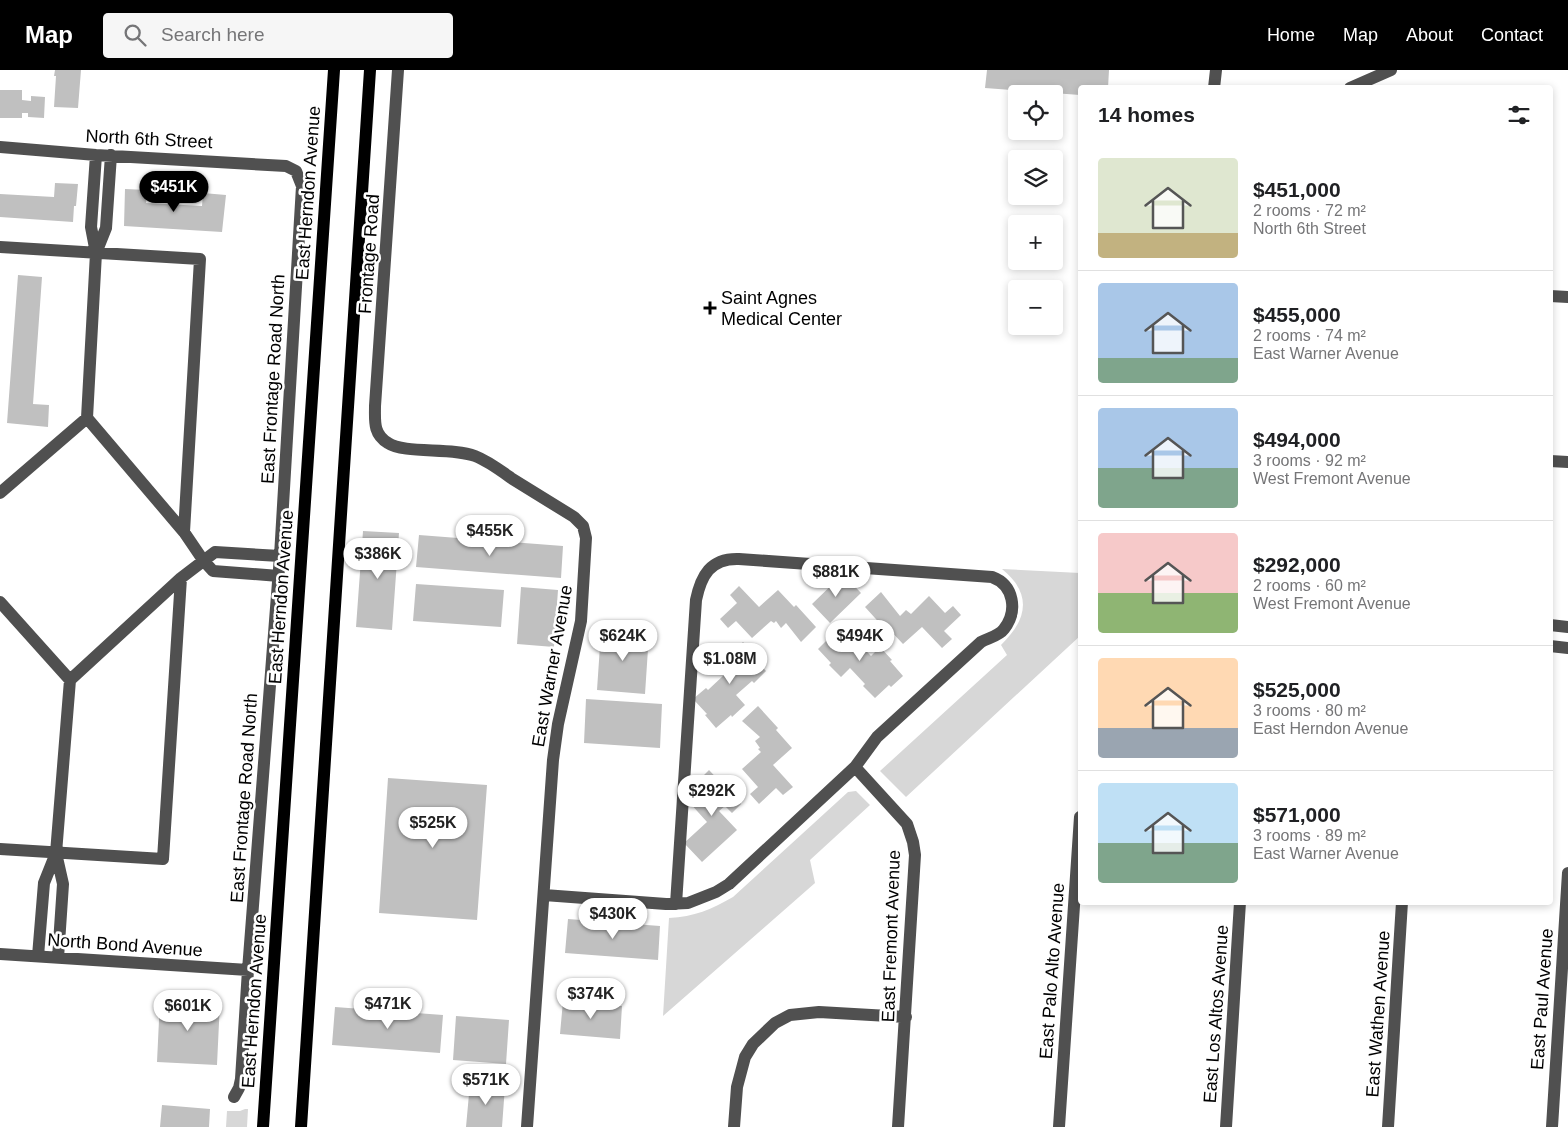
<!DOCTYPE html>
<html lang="en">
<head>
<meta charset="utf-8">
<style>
	:root { --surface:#fff; --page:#f6f6f6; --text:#202124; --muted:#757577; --line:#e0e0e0; --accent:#000 }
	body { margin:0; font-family:Arial,sans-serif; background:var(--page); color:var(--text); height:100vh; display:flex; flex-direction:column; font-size:19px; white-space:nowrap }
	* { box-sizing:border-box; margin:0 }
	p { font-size:16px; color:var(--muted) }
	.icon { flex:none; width:28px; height:28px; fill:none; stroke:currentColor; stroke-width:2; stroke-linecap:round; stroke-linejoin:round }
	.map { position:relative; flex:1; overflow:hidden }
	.side { position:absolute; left:1078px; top:15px; width:475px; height:820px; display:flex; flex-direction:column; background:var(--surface); border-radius:5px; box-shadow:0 2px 8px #0003 }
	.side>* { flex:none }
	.fabs { position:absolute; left:1008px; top:15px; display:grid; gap:10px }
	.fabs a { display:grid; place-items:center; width:55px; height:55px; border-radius:5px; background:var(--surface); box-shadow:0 2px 8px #0003; font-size:25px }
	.price { position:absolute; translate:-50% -42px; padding:0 11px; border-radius:18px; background:#fff; color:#222; font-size:16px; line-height:32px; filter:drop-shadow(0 1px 2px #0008) }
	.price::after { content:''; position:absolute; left:50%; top:30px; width:15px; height:11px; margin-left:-8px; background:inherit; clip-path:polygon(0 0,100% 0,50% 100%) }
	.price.selected { background:var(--accent); color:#fff }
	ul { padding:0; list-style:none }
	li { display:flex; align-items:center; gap:15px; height:125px; padding:0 20px }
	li+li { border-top:1px solid var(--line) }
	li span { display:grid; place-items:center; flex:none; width:140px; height:100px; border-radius:5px; color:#555 }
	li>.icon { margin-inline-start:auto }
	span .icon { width:60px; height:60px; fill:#fffc; stroke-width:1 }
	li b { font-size:21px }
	h2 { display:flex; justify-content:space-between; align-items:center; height:60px; padding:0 20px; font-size:21px }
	header { display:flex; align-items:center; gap:30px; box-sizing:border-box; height:70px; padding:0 25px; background:var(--accent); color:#fff }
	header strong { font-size:24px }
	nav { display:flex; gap:28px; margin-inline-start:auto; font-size:18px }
	.search { width:350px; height:45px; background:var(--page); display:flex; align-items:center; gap:12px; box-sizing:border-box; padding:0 18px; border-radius:5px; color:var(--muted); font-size:19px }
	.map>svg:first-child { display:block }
</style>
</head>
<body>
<header>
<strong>Map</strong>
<div class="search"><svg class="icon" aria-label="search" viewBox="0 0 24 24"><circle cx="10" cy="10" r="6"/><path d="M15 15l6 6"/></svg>Search here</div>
<nav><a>Home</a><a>Map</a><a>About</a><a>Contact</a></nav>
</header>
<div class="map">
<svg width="1568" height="1057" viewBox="0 0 1568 1057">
	<rect width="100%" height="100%" fill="#fff"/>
	<!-- green -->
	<path fill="#d7d7d7" d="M1002,499l78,4v63l-174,161 -26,-26 127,-116 -6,-10c26,-25 32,-51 1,-76z
		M856,721l14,14 -60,55 5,23 -152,133 6,-98c25,-1 43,-9 64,-21l115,-105z
		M245,1039h3l-1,18h-21l1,-16h13z"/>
	<!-- building -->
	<path fill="#c0c0c0" d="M55,0h26l-3,38 -24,-1 2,-31h-2z
		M987,0h122l-1,18h-28v7l-95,-7z
		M0,20h22v10l9,1v-5l14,1 -1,21 -16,-1v-4h-6v5h-22z
		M55,113l23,1 -2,22h-2l-1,16 -73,-5v-23l54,3z
		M125,119l22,1 -1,13 56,3 1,-13 23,2 -4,37 -98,-6z
		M18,205l24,2 -9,127 16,1 -1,22 -41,-4z
		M363,461l36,2 -7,97 -36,-3z
		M419,465l144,11 -2,32 -145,-11z
		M843,504l18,19 -31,30 -18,-19z
		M416,514l88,6 -3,37 -88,-6z
		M739,516l20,21 19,-17 16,17 2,-2 20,22 -15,15 -15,-19 -5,5 -5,-7 -2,2 -3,-2 -19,17 -16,-17 -8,7 -8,-9 17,-16 -7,-8z
		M521,517l37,3 -4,57 -37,-3z
		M881,522l19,24 6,-6 5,4 18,-18 16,17 8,-7 8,9 -17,16 8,8 -10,9 -20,-21 -19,17 -16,-17 -2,2 -20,-22z
		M846,556l12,12 -2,2 15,16 9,-9 12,13 -2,1 13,15 -12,11 -2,-2 -14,13 -12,-12 2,-2 -15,-16 -9,9 -12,-12 2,-2 -13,-14 12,-12 2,2z
		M601,561l48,3 -4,60 -48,-4z
		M743,572l12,13 -2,2 13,14 -12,12 -2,-2 -16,14 9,10 -13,12 -1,-2 -15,13 -11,-13 2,-1 -14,-15 13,-11 2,2 16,-15 -9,-10 12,-11 2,2z
		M586,629l76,5 -2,44 -76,-5z
		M758,636l20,22 -2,2 16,18 -19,17 20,22 -10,8 -7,-7 -17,16 -9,-10 8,-7 -16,-18 19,-17 -3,-3 2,-1 -5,-7 5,-4 -18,-16z
		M709,700l32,34 -9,9 -7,-7 -6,5 18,19 -35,32 -18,-19 23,-21 -18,-20 18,-16 -7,-7z
		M388,708l99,7 -10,135 -98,-7z
		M568,849l92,7 -2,34 -93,-7z
		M160,929l60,3 -3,63 -60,-3z
		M563,931l59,5 -2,33 -60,-5z
		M335,937l108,8 -3,38 -108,-8z
		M456,946l53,4 -3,44 -53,-4z
		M470,1013l35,3 -3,41h-36z
		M162,1035l48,4 -1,18h-49z"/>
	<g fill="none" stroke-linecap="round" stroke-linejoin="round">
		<!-- minor -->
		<path stroke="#505050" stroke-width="12" d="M398,0l-23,336c0,15 -2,28 13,37 16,11 64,4 87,13 13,5 25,14 36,22 21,13 42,26 63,39l9,9 3,12 -5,83 -23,103 -5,36 -26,367
			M1214,18l2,-18
			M1350,18l41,-18
			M0,77l96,8 190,11 10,5 6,15 -22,370 -32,414 -7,109 -2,9 -5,9
			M0,177l200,12 -16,273
			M96,183l10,-25 5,-73
			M1550,226l18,1
			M87,348l9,-165 -5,-26 5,-72
			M1550,391l18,1
			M0,423l87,-75 97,114 19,28 10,11 66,5
			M0,532l70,78 111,-102 34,-26 65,4
			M1550,555l18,2
			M1550,576l18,2
			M855,697l52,57 6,18 2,13 -17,272
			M0,779l163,10 18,-281
			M56,783l7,31 -5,74
			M544,825l122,9 22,-1 28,-11 13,-8 126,-117 22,-30 104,-95c7,-4 18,-6 23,-13 14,-18 10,-44 -12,-52l-253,-18c-29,-1 -38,17 -43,41l-20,304
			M0,884l248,16
			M38,886l6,-73 12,-30 14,-173
			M734,1057l3,-40 8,-30 8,-13 22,-21 15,-8 29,-3 87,5
			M1059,1057l21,-310
			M1226,1057l14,-225
			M1388,1057l14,-225
			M1552,1057l16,-254"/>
		<!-- major -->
		<path stroke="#000" stroke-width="12" d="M263,1057l71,-1057
			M301,1057l69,-1057"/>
	</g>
	<!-- markers -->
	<path fill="#000" stroke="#fff" stroke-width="2" d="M707.5 230.5h5v5h5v5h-5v5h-5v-5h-5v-5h5z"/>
	<g text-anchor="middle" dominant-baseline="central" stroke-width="5" stroke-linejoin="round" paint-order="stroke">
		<!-- street labels -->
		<g font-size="18" fill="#000" stroke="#fff">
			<text transform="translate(149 69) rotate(3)">North 6th Street</text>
			<text transform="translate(308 123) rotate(-86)">East Herndon Avenue</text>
			<text transform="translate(369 184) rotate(-86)">Frontage Road</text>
			<text transform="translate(273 309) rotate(-87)">East Frontage Road North</text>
			<text transform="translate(281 527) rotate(-86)">East Herndon Avenue</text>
			<text transform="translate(552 596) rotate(-80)">East Warner Avenue</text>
			<text transform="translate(244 728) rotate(-86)">East Frontage Road North</text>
			<text transform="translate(891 866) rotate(-88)">East Fremont Avenue</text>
			<text transform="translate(125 875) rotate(4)">North Bond Avenue</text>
			<text transform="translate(1052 901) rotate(-86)">East Palo Alto Avenue</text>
			<text transform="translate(1542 929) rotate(-86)">East Paul Avenue</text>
			<text transform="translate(254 931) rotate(-86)">East Herndon Avenue</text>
			<text transform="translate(1216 944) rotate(-86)">East Los Altos Avenue</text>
			<text transform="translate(1378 944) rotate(-86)">East Wathen Avenue</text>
		</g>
		<!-- poi labels -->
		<g font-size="18" fill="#000" stroke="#fff" text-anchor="start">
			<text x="721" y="228">Saint Agnes<tspan x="721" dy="21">Medical Center</tspan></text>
		</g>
	</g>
</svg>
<div class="fabs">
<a><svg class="icon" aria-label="locate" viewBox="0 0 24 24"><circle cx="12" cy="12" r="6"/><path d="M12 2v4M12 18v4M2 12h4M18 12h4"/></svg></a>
<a><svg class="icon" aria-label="layers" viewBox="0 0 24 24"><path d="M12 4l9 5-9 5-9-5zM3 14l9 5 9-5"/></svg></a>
<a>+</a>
<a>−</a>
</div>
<b class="price selected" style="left:174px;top:143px">$451K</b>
<b class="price" style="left:490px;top:487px">$455K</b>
<b class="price" style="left:378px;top:510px">$386K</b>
<b class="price" style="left:836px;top:528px">$881K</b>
<b class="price" style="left:623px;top:592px">$624K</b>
<b class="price" style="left:860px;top:592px">$494K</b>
<b class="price" style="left:730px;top:615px">$1.08M</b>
<b class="price" style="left:712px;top:747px">$292K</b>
<b class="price" style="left:433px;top:779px">$525K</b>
<b class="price" style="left:613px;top:870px">$430K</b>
<b class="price" style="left:591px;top:950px">$374K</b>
<b class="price" style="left:388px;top:960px">$471K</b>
<b class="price" style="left:188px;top:962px">$601K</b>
<b class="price" style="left:486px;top:1036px">$571K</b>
<section class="side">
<h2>14 homes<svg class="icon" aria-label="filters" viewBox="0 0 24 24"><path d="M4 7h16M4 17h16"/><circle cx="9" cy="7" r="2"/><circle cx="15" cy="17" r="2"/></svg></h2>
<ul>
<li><span style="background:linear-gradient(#dfe7d0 75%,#c2b280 0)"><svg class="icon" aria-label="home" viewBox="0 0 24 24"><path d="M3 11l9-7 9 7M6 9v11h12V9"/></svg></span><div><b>$451,000</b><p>2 rooms · 72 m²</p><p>North 6th Street</p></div></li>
<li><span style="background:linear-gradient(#a9c7e8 75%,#7fa58c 0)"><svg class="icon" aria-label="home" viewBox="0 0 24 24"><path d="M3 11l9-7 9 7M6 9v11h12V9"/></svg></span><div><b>$455,000</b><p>2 rooms · 74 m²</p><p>East Warner Avenue</p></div></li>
<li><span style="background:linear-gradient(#a9c7e8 60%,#7fa58c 0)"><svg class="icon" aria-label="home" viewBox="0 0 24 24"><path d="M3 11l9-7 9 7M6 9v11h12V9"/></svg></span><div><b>$494,000</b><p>3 rooms · 92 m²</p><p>West Fremont Avenue</p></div></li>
<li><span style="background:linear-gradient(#f6c9c9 60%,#8fb573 0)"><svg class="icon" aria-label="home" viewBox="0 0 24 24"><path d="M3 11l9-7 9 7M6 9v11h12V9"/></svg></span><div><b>$292,000</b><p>2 rooms · 60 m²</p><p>West Fremont Avenue</p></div></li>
<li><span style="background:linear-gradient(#ffd9b3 70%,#9aa5b1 0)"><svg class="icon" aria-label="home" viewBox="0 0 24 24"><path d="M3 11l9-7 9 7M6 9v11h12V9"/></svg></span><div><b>$525,000</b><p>3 rooms · 80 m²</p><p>East Herndon Avenue</p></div></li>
<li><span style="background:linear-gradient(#bfe0f5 60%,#7fa58c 0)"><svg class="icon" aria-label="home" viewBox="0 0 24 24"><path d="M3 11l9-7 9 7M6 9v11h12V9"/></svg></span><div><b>$571,000</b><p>3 rooms · 89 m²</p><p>East Warner Avenue</p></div></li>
</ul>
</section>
</div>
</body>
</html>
